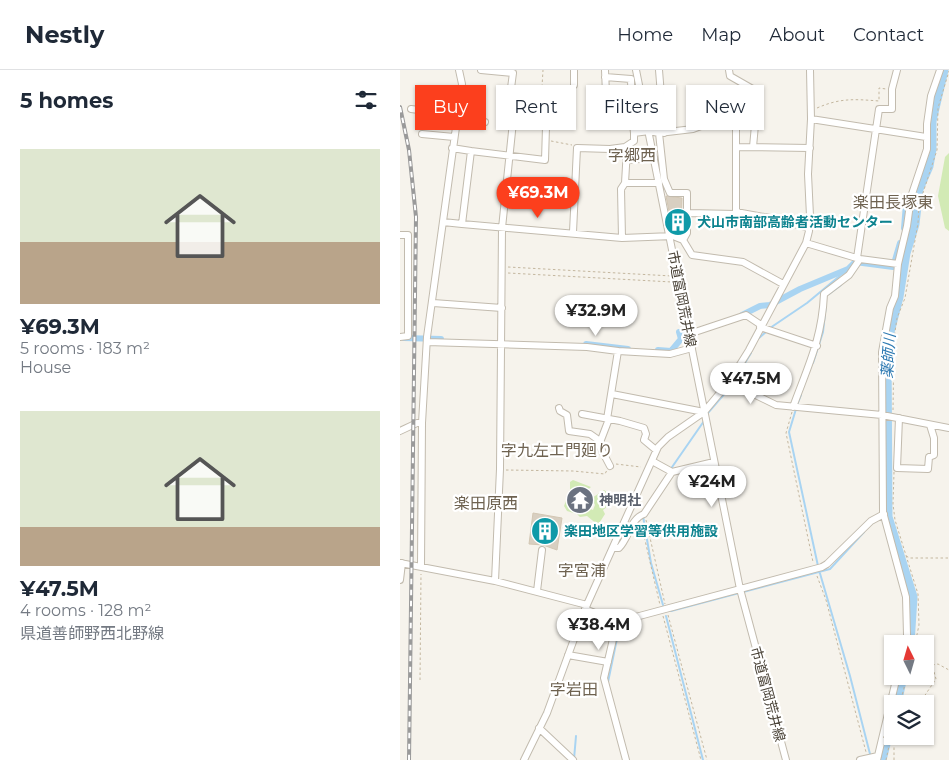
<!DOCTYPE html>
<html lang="en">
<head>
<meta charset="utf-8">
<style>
	:root { --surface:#fff; --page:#f6f6f7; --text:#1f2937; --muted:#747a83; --line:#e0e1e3; --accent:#fc3f1d }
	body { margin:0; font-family:Montserrat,"Noto Sans JP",sans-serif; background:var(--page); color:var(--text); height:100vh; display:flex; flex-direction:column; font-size:19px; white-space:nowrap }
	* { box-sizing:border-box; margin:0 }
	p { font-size:16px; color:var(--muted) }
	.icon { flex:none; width:28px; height:28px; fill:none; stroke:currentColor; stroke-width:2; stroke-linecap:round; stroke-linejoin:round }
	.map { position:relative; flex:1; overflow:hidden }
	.details { display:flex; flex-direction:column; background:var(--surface); width:400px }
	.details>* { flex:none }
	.top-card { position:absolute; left:15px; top:15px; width:459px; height:45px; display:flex; gap:10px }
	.needle { width:32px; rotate:355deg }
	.fabs { position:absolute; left:484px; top:565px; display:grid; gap:10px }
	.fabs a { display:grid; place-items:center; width:50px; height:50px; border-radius:0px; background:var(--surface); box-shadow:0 1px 4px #0004; font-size:25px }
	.price { position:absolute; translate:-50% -42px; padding:0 11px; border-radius:18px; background:#fff; color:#222; font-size:16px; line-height:32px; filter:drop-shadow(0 1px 2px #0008) }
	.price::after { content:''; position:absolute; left:50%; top:30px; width:15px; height:11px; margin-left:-8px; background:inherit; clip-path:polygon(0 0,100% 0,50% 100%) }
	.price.current { background:var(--accent); color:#fff }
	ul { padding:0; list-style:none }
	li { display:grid; align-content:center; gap:10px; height:265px; padding:0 20px }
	li span { display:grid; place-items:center; height:155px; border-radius:0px; color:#555 }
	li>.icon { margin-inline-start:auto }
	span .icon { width:90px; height:90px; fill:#fffc; stroke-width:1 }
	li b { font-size:21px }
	h2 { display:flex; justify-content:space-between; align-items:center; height:60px; padding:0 20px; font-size:21px }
	.pill { padding:0 18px; border-radius:0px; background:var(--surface); box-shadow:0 1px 4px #0004; font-size:18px; line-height:45px }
	.pill.current { background:var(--accent); color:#fff }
	header { display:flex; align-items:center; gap:30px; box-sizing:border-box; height:70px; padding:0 25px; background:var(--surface); border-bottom:1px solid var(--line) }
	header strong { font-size:24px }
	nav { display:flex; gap:28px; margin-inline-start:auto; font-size:18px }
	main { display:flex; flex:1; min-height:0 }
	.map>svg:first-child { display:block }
</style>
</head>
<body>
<header>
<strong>Nestly</strong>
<nav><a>Home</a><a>Map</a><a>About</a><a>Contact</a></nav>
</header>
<main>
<section class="details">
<h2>5 homes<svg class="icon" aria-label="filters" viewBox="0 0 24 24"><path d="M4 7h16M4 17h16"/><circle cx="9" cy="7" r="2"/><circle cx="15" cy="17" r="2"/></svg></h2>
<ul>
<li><span style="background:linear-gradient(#dfe7d0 60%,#b9a48a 0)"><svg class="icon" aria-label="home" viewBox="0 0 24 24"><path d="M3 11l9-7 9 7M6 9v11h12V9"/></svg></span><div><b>¥69.3M</b><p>5 rooms · 183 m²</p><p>House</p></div></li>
<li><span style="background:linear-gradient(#dfe7d0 75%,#b9a48a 0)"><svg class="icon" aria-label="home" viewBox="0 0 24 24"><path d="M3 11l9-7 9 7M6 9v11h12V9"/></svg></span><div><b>¥47.5M</b><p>4 rooms · 128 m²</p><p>県道善師野西北野線</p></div></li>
</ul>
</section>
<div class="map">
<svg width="549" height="690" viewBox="0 0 549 690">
	<rect width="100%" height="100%" fill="#f6f3ec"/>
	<!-- green -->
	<path fill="#d2eab5" d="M549,83v78l-4,-3 -7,-32 7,-39z
		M173,410l18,7 -7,6 -9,-1 -4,2v7l22,9 2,-5 -3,-7 12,-8 10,7 -3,7 -8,6 2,4 -7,11 -11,-9 -7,1 -3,-3 -10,-3 -3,-5 6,-16v-8z"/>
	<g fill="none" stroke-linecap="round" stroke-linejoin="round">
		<!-- stream -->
		<path stroke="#a9d4f2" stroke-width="2" d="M429,224l12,-9
			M370,258l37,-25 41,-34
			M359,268l8,-7
			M413,293l10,-31 3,-28
			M334,311l17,-28
			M397,335l4,-10
			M396,339l-7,23 29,134
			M307,344l25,-29
			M270,400l34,-49
			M243,446l8,47 12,42
			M419,500l31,106 20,78
			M343,522l87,-23 34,-37
			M271,541l68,-18
			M266,546l37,144
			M208,612l11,-53 9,-7
			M174,689l2,-23"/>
		<!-- canal -->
		<path stroke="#a9d4f2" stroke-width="6" d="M504,158l2,-24 9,-1
			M342,245l18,-9 10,-1 30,-16 48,-20 7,-7 38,5 7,-24
			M4,268l37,1
			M186,274l42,5
			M258,280l13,1 10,-12 -2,-7 13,-2"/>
		<!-- river -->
		<path stroke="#a9d4f2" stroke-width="11" d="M509,574l3,-47 -25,-80 -1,-173 12,-47 7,-44 9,-29 4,-35 10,-23 3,-17v-28l12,-51
			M496,634l6,-28
			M481,690l11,-44"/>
	</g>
	<!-- building -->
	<path fill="#d8cfc1" stroke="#d3c7b4" d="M266,126l16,2 -1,36 -8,-3z
		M133,443l29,5 -5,32 -14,-5 -14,-1z"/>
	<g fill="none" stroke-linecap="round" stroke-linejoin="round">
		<!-- minor casing -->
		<g stroke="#c2bbae" stroke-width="8">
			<path id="minor" d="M205,0l2,47 25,-1 2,17
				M236,0l104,519 46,171
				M259,0l5,63
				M329,0l1,6 28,16 -5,55
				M205,7l26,2 1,37
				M174,15v-15
				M31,26l29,2
				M11,39l46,6
				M57,47l28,5
				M411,49l115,18
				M259,63l34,-4 16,-6 27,-3v92l39,7 34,9
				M22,64l32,3
				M225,77l9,-6v-8l15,-2 10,2 5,46 6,14h17v40l-4,7
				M337,77l73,1
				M52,78l19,3 -9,73 160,14 51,-2 10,4 9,15 51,7 40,22
				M71,81l74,9 2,-66 -31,-1v-3l-5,-2 2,-15 -32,-3
				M226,90l28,-2
				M225,113h34
				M288,143l48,1 2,-2
				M43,152l19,2
				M173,162l4,-84 33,1 15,-2 2,2 -2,34 -4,6 1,49
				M0,165h8v101l-8,1
				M406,173l54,16 38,5
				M457,188l22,-149h13v-20l5,-19
				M33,233l69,5
				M360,257l57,19
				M289,264l57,-19 15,10
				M27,272l160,5 31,4 52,3 22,-6
				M329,312l47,23 106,10 67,13
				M212,324l92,18
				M393,337c15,-41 29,-68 31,-113l25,-19 11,-16
				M159,338l1,3 7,4 2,16 21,3 10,7
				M182,344l38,7 24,7 2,6 -2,6 12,10
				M499,348l-2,50 31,1 1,-12 5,-2v-17l-4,-13
				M207,349l11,-68
				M209,349l-10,26 11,21
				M0,361l17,-8h5
				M252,391l20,11
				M214,478h5c10,-10 11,-29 25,-34l28,-42 42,-10
				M0,493l95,18 92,24
				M21,496l1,-143 5,-86 35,-253 -3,-14
				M0,510l2,-17
				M95,511l5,-112 2,-241 14,-135
				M137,521l5,-41
				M185,539l32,13 205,-55 5,-3 44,-43 13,-7
				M217,552l-13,56 22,82
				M505,574l2,-9 -1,-38 -23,-85 -1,-160 8,-44 5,-12 3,-32 9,-38 4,-29 16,-48v-25l4,-28 9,-26
				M168,585l40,7
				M139,658l34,32
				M124,690l23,-47 38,-104 73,-162 10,-10 36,-25 25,-30 20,-32 57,-107 3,-12 1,-15 -2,-42 3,-55 -1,-49
				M460,690l18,-4
				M477,690l20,-84"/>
		</g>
		<!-- path -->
		<path stroke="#c4b79f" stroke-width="1" stroke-dasharray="2.5 2.5" stroke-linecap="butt" d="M142,17l1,-17
			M417,38c23,-10 37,-9 62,-7v-13l7,1
			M151,71l21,4
			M108,197l164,9
			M108,203l164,9
			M493,340l1,-71 3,-21 8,-20 13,-75 1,-18 18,-55 1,-42 11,-37
			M392,342l-6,21 27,129
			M216,394l25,3
			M106,400l67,1 32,3 2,-4
			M494,402l-1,32 2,16 23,74 1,31 -4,19
			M246,450l19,84
			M241,453l19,82
			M506,486l4,2h39
			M417,506l9,24 40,152
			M268,545l39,145
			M263,546l38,144
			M20,610l1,-106
			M500,634l7,-28
			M519,634l17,-25 -4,-14 6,-1 11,6
			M486,690l6,-28
			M494,690v-24"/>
		<!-- minor -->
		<use href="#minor" stroke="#fff" stroke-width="6"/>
		<!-- rail casing -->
		<g stroke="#9a9a9a" stroke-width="4">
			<path id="rail" d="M0,37l9,43 7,67 -7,543"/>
		</g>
		<!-- rail -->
		<use href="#rail" stroke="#fff" stroke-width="2" stroke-dasharray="5.5" stroke-linecap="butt"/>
		<!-- path-bridge -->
		<path stroke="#c4b79f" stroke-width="1" stroke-dasharray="2.5 2.5" stroke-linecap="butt" d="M483,667l10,2"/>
	</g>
	<!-- icons -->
	<defs>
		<g id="building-disc" transform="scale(1.4375)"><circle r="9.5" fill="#0f9aa8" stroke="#fff"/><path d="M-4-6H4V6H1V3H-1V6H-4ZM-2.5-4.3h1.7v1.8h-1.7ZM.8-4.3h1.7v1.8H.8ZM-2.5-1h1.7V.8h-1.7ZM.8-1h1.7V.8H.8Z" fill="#fff"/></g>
		<g id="temple-disc" transform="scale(1.4375)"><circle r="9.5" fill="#6b7280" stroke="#fff"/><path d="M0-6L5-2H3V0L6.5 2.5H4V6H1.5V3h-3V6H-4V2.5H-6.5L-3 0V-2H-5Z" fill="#fff"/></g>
	</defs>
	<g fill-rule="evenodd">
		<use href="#building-disc" x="278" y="152"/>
		<use href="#temple-disc" x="180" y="430"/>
		<use href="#building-disc" x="145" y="461"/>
	</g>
	<g text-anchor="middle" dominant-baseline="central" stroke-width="4.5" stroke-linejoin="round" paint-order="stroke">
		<!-- culture labels -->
		<g font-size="14" font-weight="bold" fill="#0d838f" stroke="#fff" text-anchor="start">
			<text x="297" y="152">犬山市南部高齢者活動センター</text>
			<text x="164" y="461">楽田地区学習等供用施設</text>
		</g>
		<!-- street labels -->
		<g font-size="14" fill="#4b4439" stroke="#fff">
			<text transform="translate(282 229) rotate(79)">市道富岡荒井線</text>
			<text transform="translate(368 624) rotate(75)">市道富岡荒井線</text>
		</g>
		<!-- worship labels -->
		<g font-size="14" font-weight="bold" fill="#5b616d" stroke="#fff" text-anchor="start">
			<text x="199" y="430">神明社</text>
		</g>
		<!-- water labels -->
		<g font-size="15" font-style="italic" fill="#2e7ab2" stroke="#fff">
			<text transform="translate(488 286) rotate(-86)">薬師川</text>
		</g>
		<!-- quarter labels -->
		<g font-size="16" fill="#6e6250" stroke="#fff">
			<text x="232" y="85">字郷西</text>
			<text x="493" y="132">楽田長塚東</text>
			<text x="157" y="380">字九左エ門廻り</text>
			<text x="86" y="433">楽田原西</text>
			<text x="182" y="500">字宮浦</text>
			<text x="174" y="619">字岩田</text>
		</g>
	</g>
</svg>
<div class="fabs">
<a><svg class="needle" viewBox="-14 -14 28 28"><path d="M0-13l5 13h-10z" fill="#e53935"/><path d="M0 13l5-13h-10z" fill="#747a83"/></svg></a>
<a><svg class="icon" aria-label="layers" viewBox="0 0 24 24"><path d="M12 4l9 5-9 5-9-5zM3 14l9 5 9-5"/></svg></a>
</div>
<b class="price current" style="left:138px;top:149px">¥69.3M</b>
<b class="price" style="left:196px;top:267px">¥32.9M</b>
<b class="price" style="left:351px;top:335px">¥47.5M</b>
<b class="price" style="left:312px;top:438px">¥24M</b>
<b class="price" style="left:199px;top:581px">¥38.4M</b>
<div class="top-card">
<a class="pill current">Buy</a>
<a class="pill">Rent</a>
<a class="pill">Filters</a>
<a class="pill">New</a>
</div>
</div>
</main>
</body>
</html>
